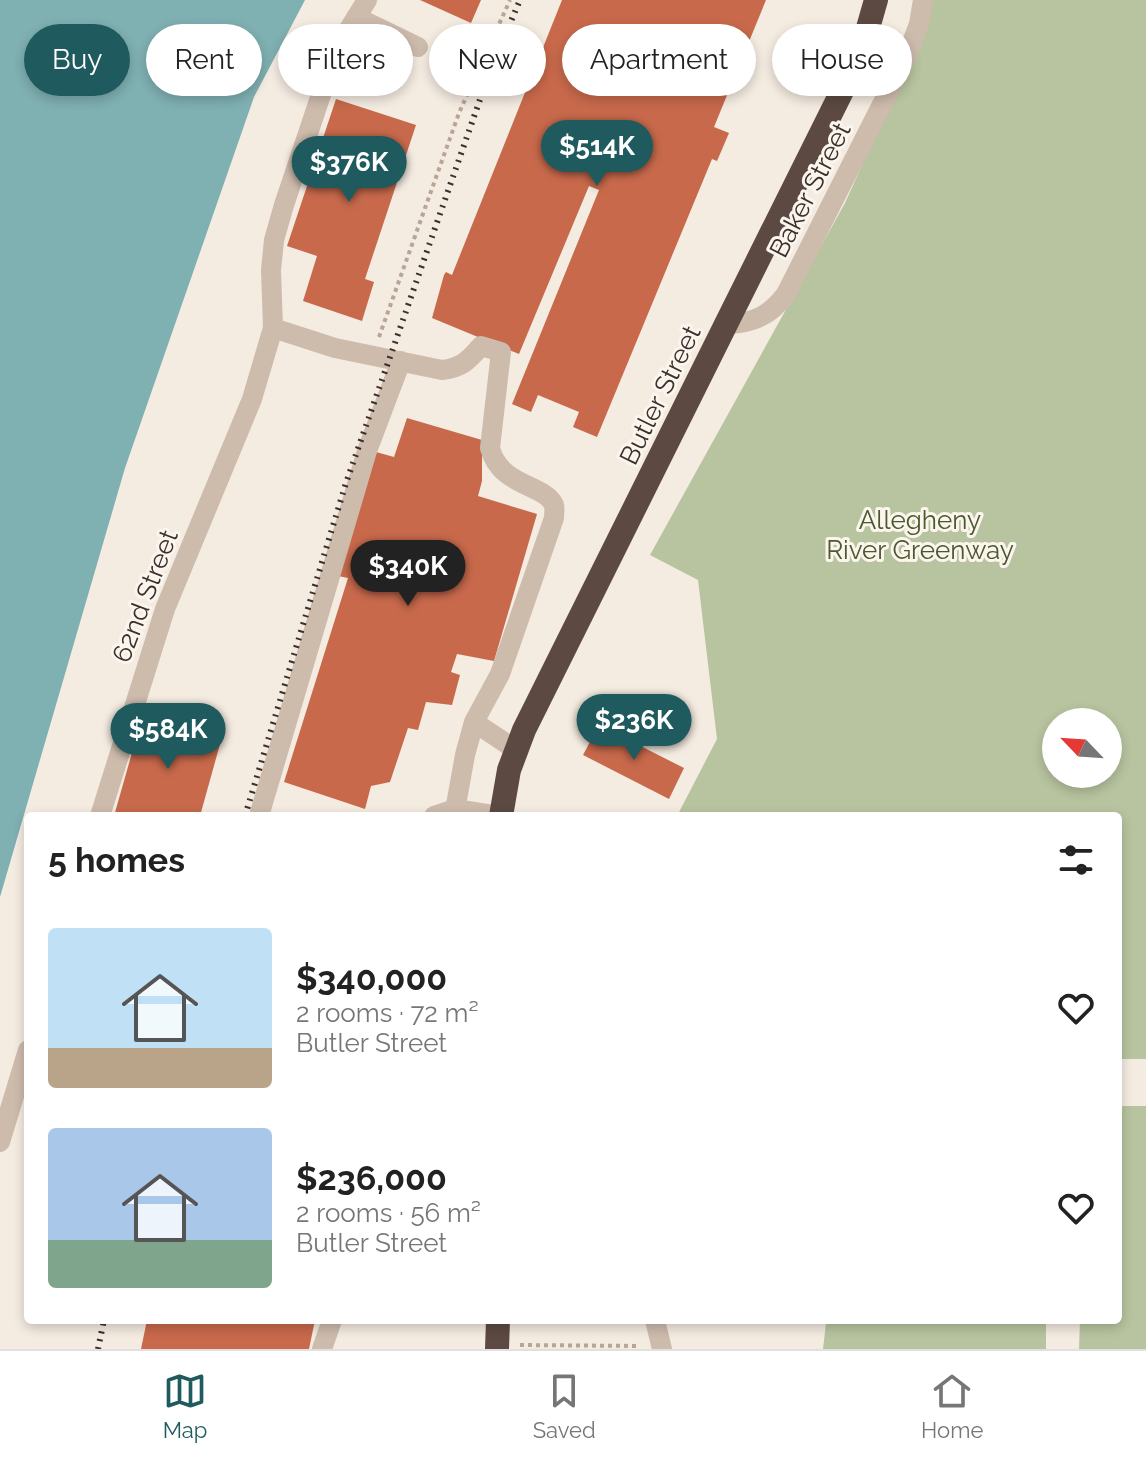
<!DOCTYPE html>
<html lang="en">
<head>
<meta charset="utf-8">
<style>
	:root { --surface:#fff; --page:#f2f2f2; --text:#222; --muted:#767676; --line:#e0e0e0; --accent:#1f5a5e }
	body { margin:0; font-family:Raleway,sans-serif; background:var(--page); color:var(--text); height:100vh; display:flex; flex-direction:column; font-size:30px; white-space:nowrap }
	* { box-sizing:border-box; margin:0 }
	p { font-size:26px; color:var(--muted) }
	.icon { flex:none; width:44px; height:44px; fill:none; stroke:currentColor; stroke-width:2; stroke-linecap:round; stroke-linejoin:round }
	.map { position:relative; flex:1; overflow:hidden }
	.sheet { position:absolute; left:24px; top:812px; width:1098px; height:512px; display:flex; flex-direction:column; background:var(--surface); border-radius:8px; box-shadow:0 4px 12px #0003 }
	.sheet>* { flex:none }
	.banner { position:absolute; left:24px; top:24px; width:1098px; height:72px; display:flex; gap:16px }
	.needle { width:52px; rotate:295deg }
	.buttons { position:absolute; left:1042px; top:708px; display:grid; gap:16px }
	.buttons a { display:grid; place-items:center; width:80px; height:80px; border-radius:50%; background:var(--surface); box-shadow:0 4px 12px #0003; font-size:40px }
	.price { position:absolute; translate:-50% -68px; padding:0 18px; border-radius:28px; background:var(--accent); color:#fff; font-size:26px; line-height:52px; filter:drop-shadow(0 2px 4px #0008) }
	.price::after { content:''; position:absolute; left:50%; top:48px; width:24px; height:18px; margin-left:-12px; background:inherit; clip-path:polygon(0 0,100% 0,50% 100%) }
	.price.on { background:#222; color:#fff }
	ul { padding:0; list-style:none }
	li { display:flex; align-items:center; gap:24px; height:200px; padding:0 24px }
	li span { display:grid; place-items:center; flex:none; width:224px; height:160px; border-radius:8px; color:#555 }
	li>.icon { margin-inline-start:auto }
	span .icon { width:96px; height:96px; fill:#fffc; stroke-width:1 }
	li b { font-size:34px }
	h2 { display:flex; justify-content:space-between; align-items:center; height:96px; padding:0 24px; font-size:34px }
	.pill { padding:0 28px; border-radius:36px; background:var(--surface); box-shadow:0 4px 12px #0003; font-size:28px; line-height:72px }
	.pill.on { background:var(--accent); color:#fff }
	.menu { display:flex; justify-content:space-around; align-items:center; height:112px; border-top:2px solid var(--line); background:var(--surface); font-size:22px; color:var(--muted) }
	.menu a { display:grid; justify-items:center; gap:4px }
	.menu .on { color:var(--accent) }
	.map>svg:first-child { display:block }
</style>
</head>
<body>
<div class="map">
<svg width="1146" height="1349" viewBox="0 0 1146 1349">
	<rect width="100%" height="100%" fill="#f4ebe1"/>
	<!-- green -->
	<path fill="#b8c4a0" fill-rule="evenodd" d="M932,0h214v1059h-28v-243h-441l40,-77 -19,-159 -48,-25 195,-352 85,-188zM1056,722h52v52h-52z
		M1118,1106h28v243h-67l1,-29h38z
		M805,1320h241v29h-223l3,-26z"/>
	<!-- water -->
	<path fill="#7fb0b2" d="M0,0h305l-51,97 -129,371 -125,429z"/>
	<!-- building -->
	<path fill="#c8694b" d="M420,0h61l-10,23z
		M562,0h204l-52,127 15,6 -12,28 -5,-2 -115,278 -24,-10 6,-15 -41,-17 -7,17 -19,-8 87,-214 -10,-4 -70,168 -87,-36 12,-43 2,-3 6,3z
		M336,99l80,26 -51,154 9,3 -12,39 -59,-20 14,-45 -30,-10z
		M407,418l75,22v41l-4,15 59,18 -43,147 -37,-7 -6,18 9,3 -8,30 -26,-3 -8,28 -10,-2 -18,54 -19,4 -6,23 -81,-27 64,-204 -10,-2 38,-124 18,5z
		M143,714l79,23 -22,79h-86z
		M599,725l85,43 -15,31 -86,-44z
		M147,1320h168l-6,29h-168z"/>
	<g fill="none" stroke-linecap="round" stroke-linejoin="round">
		<!-- path -->
		<path stroke="#b9a596" stroke-width="4" stroke-dasharray="4 4" stroke-linecap="butt" d="M379,337l80,-224 51,-113
			M520,1345l119,1"/>
		<!-- minor -->
		<path stroke="#cdbbac" stroke-width="20" d="M356,17l62,30
			M727,324c26,-1 43,-8 59,-30l122,-241 11,-29 4,-24
			M273,328l-2,-58 3,-30 10,-35 52,-155 31,-50
			M100,816l65,-207 87,-210 21,-71 62,20 107,22c19,-2 26,-9 39,-24l20,6 -11,96c10,39 55,36 64,57 1,4 0,9 0,13l-54,156 -26,48 42,28
			M259,816l108,-365 34,-90
			M434,816l21,-7 44,7
			M454,816l11,-61 9,-33
			M0,1142l28,-92
			M655,1320l7,29
			M322,1349l10,-29"/>
		<!-- highway -->
		<path stroke="#5c4a42" stroke-width="24" d="M501,816l8,-46 15,-40 326,-655 18,-47 8,-28
			M497,1349l1,-29"/>
		<!-- rail -->
		<path stroke="#3b302b" stroke-width="6" stroke-dasharray="2 6" stroke-linecap="butt" d="M245,816l101,-333 145,-415 29,-68
			M98,1349l6,-29"/>
	</g>
	<g text-anchor="middle" dominant-baseline="central" stroke-width="6" stroke-linejoin="round" paint-order="stroke">
		<!-- street labels -->
		<g font-size="26" fill="#3b302b" stroke="#fbf5ee">
			<text transform="translate(810 190) rotate(-63)">Baker Street</text>
			<text transform="translate(660 395) rotate(-64)">Butler Street</text>
			<text transform="translate(145 596) rotate(-69)">62nd Street</text>
		</g>
		<!-- park labels -->
		<g font-size="26" fill="#4a5a2e" stroke="#fbf5ee">
			<text x="920" y="520">Allegheny<tspan x="920" dy="30">River Greenway</tspan></text>
		</g>
	</g>
</svg>
<div class="buttons">
<a><svg class="needle" viewBox="-14 -14 28 28"><path d="M0-13l5 13h-10z" fill="#e53935"/><path d="M0 13l5-13h-10z" fill="#767676"/></svg></a>
</div>
<b class="price" style="left:597px;top:188px">$514K</b>
<b class="price" style="left:349px;top:204px">$376K</b>
<b class="price on" style="left:408px;top:608px">$340K</b>
<b class="price" style="left:634px;top:762px">$236K</b>
<b class="price" style="left:168px;top:771px">$584K</b>
<div class="banner">
<a class="pill on">Buy</a>
<a class="pill">Rent</a>
<a class="pill">Filters</a>
<a class="pill">New</a>
<a class="pill">Apartment</a>
<a class="pill">House</a>
</div>
<section class="sheet">
<h2>5 homes<svg class="icon" aria-label="filters" viewBox="0 0 24 24"><path d="M4 7h16M4 17h16"/><circle cx="9" cy="7" r="2"/><circle cx="15" cy="17" r="2"/></svg></h2>
<ul>
<li><span style="background:linear-gradient(#bfe0f5 75%,#b9a48a 0)"><svg class="icon" aria-label="home" viewBox="0 0 24 24"><path d="M3 11l9-7 9 7M6 9v11h12V9"/></svg></span><div><b>$340,000</b><p>2 rooms · 72 m²</p><p>Butler Street</p></div><svg class="icon" aria-label="heart" viewBox="0 0 24 24"><path d="M12 20l-8-8c-3-5 5-10 8-4 3-6 11-1 8 4z"/></svg></li>
<li><span style="background:linear-gradient(#a9c7e8 70%,#7fa58c 0)"><svg class="icon" aria-label="home" viewBox="0 0 24 24"><path d="M3 11l9-7 9 7M6 9v11h12V9"/></svg></span><div><b>$236,000</b><p>2 rooms · 56 m²</p><p>Butler Street</p></div><svg class="icon" aria-label="heart" viewBox="0 0 24 24"><path d="M12 20l-8-8c-3-5 5-10 8-4 3-6 11-1 8 4z"/></svg></li>
</ul>
</section>
</div>
<nav class="menu">
<a class="on"><svg class="icon" aria-label="map" viewBox="0 0 24 24"><path d="M3 6l6-2 6 2 6-2v14l-6 2-6-2-6 2zM9 4v14M15 6v14"/></svg>Map</a>
<a><svg class="icon" aria-label="saved" viewBox="0 0 24 24"><path d="M7 4h10v16l-5-4-5 4z"/></svg>Saved</a>
<a><svg class="icon" aria-label="home" viewBox="0 0 24 24"><path d="M3 11l9-7 9 7M6 9v11h12V9"/></svg>Home</a>
</nav>
</body>
</html>
